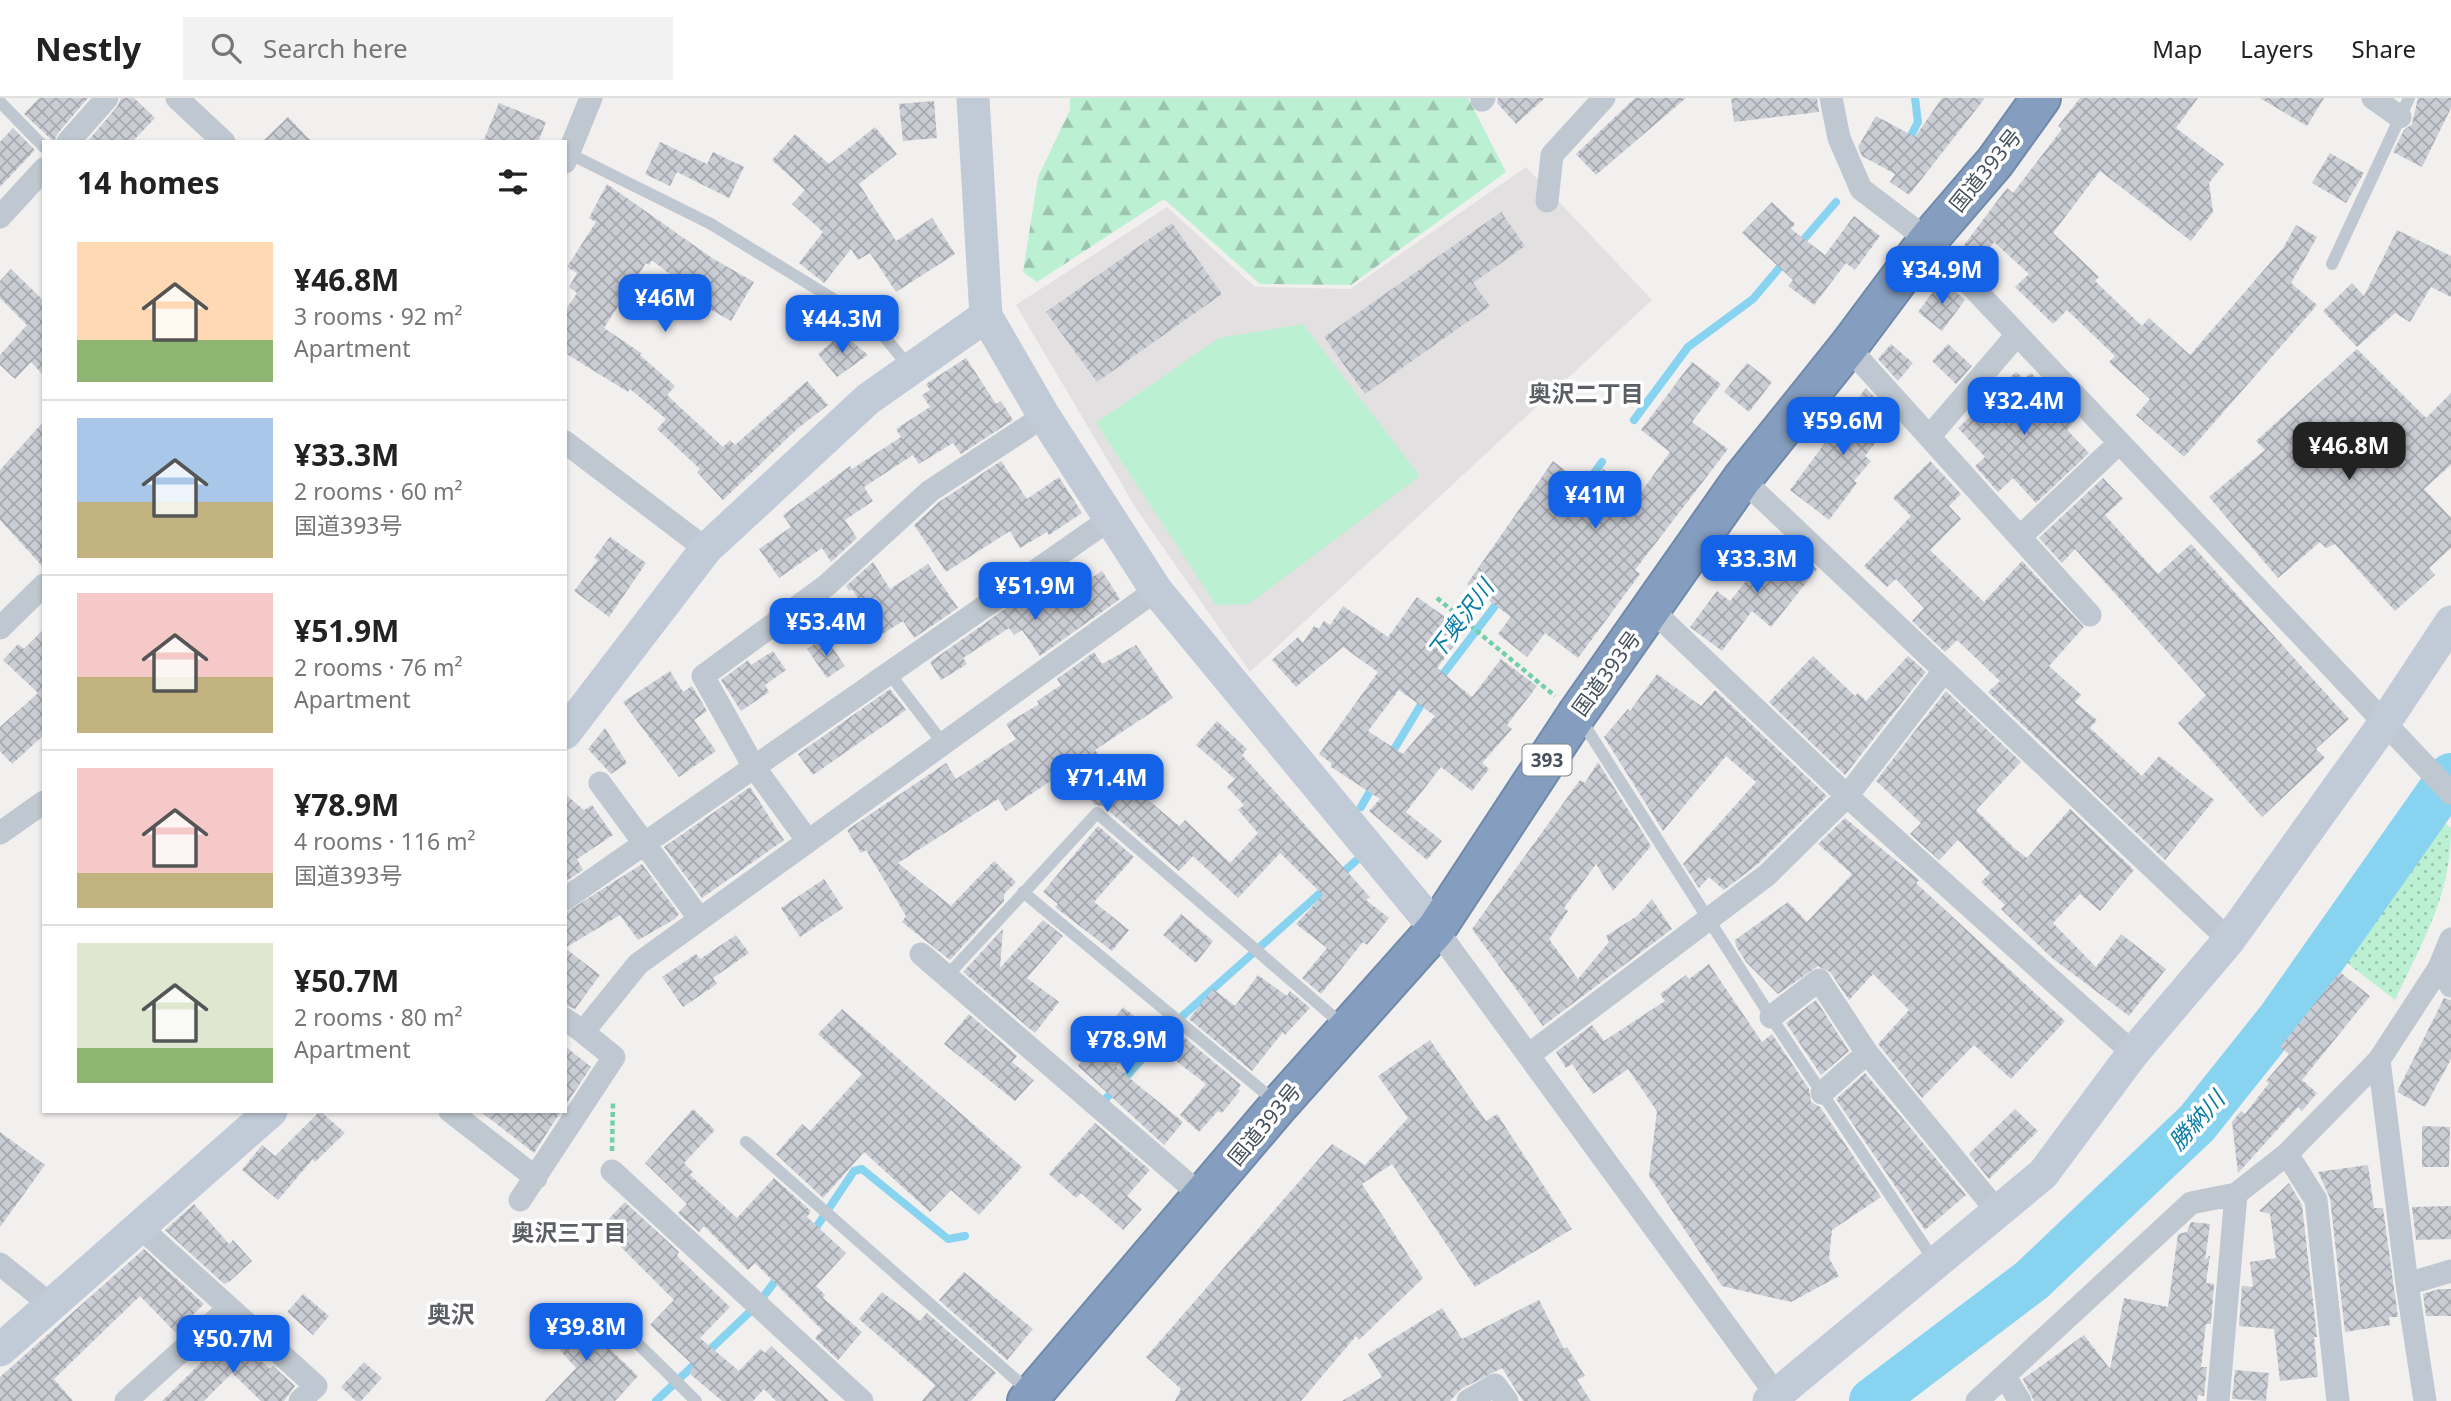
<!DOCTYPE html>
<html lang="en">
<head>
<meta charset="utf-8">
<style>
	:root { --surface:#fff; --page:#f2f2f2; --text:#222; --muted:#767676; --line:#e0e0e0; --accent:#1463e7 }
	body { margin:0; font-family:"Noto Sans","Noto Sans JP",sans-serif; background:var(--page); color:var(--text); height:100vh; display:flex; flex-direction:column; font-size:26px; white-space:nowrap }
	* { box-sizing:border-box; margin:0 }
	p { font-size:23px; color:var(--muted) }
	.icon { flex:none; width:38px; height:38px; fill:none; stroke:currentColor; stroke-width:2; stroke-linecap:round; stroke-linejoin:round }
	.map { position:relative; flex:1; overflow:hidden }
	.details { position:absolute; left:42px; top:42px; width:525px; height:973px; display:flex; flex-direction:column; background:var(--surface); border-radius:0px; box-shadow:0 2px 5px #0004 }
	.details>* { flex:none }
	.price { position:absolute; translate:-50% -60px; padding:0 16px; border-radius:14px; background:var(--accent); color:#fff; font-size:23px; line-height:46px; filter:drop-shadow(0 2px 4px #0008) }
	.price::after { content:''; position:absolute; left:50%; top:42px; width:21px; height:16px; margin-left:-10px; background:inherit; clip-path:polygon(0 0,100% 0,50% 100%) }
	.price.selected { background:#222; color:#fff }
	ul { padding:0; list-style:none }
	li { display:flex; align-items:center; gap:21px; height:175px; padding:0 35px }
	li+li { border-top:2px solid var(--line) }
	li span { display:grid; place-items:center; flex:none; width:196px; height:140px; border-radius:0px; color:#555 }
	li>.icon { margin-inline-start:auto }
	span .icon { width:84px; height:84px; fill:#fffc; stroke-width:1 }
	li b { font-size:30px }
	h2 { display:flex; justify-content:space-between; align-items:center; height:84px; padding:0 35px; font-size:30px }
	header { display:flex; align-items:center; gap:42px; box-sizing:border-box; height:98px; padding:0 35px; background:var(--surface); border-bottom:2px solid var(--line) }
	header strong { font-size:33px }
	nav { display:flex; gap:38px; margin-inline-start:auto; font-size:24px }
	.search { width:490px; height:63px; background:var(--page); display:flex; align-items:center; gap:18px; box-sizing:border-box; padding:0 24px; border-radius:0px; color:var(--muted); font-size:26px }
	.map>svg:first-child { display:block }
</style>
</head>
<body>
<header>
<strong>Nestly</strong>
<div class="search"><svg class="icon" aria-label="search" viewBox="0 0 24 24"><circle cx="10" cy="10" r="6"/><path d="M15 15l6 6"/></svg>Search here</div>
<nav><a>Map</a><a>Layers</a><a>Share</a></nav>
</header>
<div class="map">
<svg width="2451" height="1303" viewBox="0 0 2451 1303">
	<defs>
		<pattern id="grass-dots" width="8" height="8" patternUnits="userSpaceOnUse" patternTransform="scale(1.75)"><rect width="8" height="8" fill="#bcf0d3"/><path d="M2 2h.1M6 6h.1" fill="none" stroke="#9bc5ae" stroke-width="1.8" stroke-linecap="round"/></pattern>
		<pattern id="forest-firs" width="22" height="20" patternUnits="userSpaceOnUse" patternTransform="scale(1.75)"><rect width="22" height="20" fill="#bcf0d3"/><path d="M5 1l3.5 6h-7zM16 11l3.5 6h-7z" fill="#9bc5ae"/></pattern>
		<pattern id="building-cross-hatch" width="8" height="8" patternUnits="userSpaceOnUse" patternTransform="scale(1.75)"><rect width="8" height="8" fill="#cbcdd5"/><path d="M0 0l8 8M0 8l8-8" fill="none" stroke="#a7a9b0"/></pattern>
	</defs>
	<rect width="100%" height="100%" fill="#f2efef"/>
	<!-- education -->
	<path fill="#e3e0e1" d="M1526,69l126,133 -402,372 -113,-162 -121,-205 151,-98 88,80 95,2z"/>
	<!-- grass -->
	<path fill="url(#grass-dots)" d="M2443,724l8,6c0,68 -28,112 -56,172l-49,-38z"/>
	<!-- forest -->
	<path fill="url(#forest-firs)" d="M1070,0h398l38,74 -155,113 -91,-1 -96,-85 -127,83 -14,-10 15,-95 32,-67z"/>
	<!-- pitch -->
	<path fill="#bcf0d3" d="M1303,226l117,152 -171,128 -33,1 -120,-182 123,-85z"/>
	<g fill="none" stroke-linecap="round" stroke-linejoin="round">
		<!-- stream -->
		<path stroke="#88d3ef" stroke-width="8" d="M1907,45l11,-21 -3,-24
			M1798,148l38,-44
			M1634,322l54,-73 65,-48 32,-38
			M1580,394l22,-30
			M1437,584l64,-84
			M1390,658l35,-58
			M1361,709l12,-21
			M1340,777l18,-16
			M1100,1007l78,-85 150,-134
			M811,1137l43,-64 8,-2 86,70 17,-3
			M656,1303l101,-96 22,-29"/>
		<!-- river -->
		<path stroke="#88d3ef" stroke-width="46" d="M1872,1303l160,-121 165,-157 83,-104 171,-243"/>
	</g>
	<!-- building -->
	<path fill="url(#building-cross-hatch)" fill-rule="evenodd" d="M39,0h49l-30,35 -4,9 -30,-28z
		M121,0h13l21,20 -23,24h-45l30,-35z
		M1498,0h47l-29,26 -19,-21z
		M1635,0h51l-90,77 -20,-21z
		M1731,0h86l2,14 -85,10z
		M1942,0h43l-76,97 -19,-13 5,-8 -33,-18 -4,-9 18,-31 39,21z
		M2080,0h118l-22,30 48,36 -15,19 4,29 -22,29 -91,-70 -47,62 46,44 -4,4 47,45 7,-8 41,37 93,-107 13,-23 21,12 -26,46 26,22 -133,152 -48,-42 14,-16 -41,-37 6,-6 -48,-46 -14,14 -38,-37 14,-13 -35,-32 -12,17 -18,-14 43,-57 6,5 49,-64 -4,-3z
		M2260,0h64l-17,28z
		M2418,0h33v10l-29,59 -29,-15 11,-22 8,-6z
		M934,3l3,37 -34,3 -4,-37z
		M499,5l47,19 -8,20h-55z
		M288,19l24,25h-50z
		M875,29l22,27 -38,30 37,57 36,-23 23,36 -59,38 -26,-39 -12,7 -7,-11 -27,34 -25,-20 24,-31 -31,-28 13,-14 -33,-30 23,-26 34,30z
		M13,30l22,22 -35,37v-45z
		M660,44l47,22 6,-12 31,15 -15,31 -52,-26 -7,14 -25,-12z
		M2330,55l34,20 -18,30 -34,-20z
		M607,86l105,74 42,24 -23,39 -23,-13 1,-3 -57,-45 -3,5 -3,-2 -42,65 37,25 -1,2 35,31 -8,9 56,52 7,-7 5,5 72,-64 21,24 -31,24 -74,71 -26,-28 3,-3 -43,-40 9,-10 -36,-30 -2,3 -63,-39v-42l12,-18 -8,-6 8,-14 -10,-6 29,-45 -7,-4z
		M1772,104l23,22 -4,5 34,26 29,-39 26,20 -25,34 -9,-7 -32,42 -26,-19 5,-6 -51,-47z
		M1501,114l24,34 -52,37 17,23 -125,88 -41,-57z
		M1172,125l50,71 -125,88 -51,-70z
		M2397,132l54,26v41l-20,-10 -21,35 -15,-9 -38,34 -34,-36 29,-28 12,13z
		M11,171l33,32v75l-13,-14 -16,17 -15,-14v-10l27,-30 -27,-27v-17z
		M1942,182l23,20 -23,31 -24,-19z
		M842,235l26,22 -31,22 -19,-23z
		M1891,246l22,19 -15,18 -20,-22z
		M1948,246l24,22 -16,18 -24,-23z
		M2357,251l69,69 25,-25v72l-27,24 27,29v30l-22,20 6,7 -40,36 -60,-67 -9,4 -6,-6 -42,36 -69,-81 56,-47 -9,-9z
		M966,260l30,46 5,-3 12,19 -52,34 -8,-11 -34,21 -6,-9 -49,32 9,14 -28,19 12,18 -26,24 -9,-14 -43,30 -20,-29 32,-22 -8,-12 67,-49 2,3 49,-32 -5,-8 34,-22 -8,-12 8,-5 -4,-6z
		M1692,264l29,22 -29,38 36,27 -93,121 5,4 -62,84 -33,-25 -18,24 -29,-23 13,-17 -44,-33 86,-123 35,27 15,-19 36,26 31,-43 -29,-22z
		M1747,265l25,19 -23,30 -25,-20z
		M2016,274l8,7 7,-6 46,45 -10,12 22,23 -53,50 -23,-25 -15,14 -23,-26 10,-9 -27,-29 24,-22 -5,-4 16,-18 5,5z
		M1866,290l28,31 -29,37 6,5 -17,20 3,2 -28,37 -39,-30z
		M44,323v147l-44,-48v-50z
		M1001,363l26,38 32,-22 23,36 -33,22 -2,-3 -27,16 -10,-17 -64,41 -32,-47 25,-23z
		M1930,363l31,33 -12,12 12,13 -31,31 54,52 38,-41 62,66 -35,39 32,29 -6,7 22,18 -7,8 52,48 17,-20 55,44 -49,60 -177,-168 12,-11 -43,-41 -12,12 -33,-31 12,-13 -28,-29 -9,8 -23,-21 47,-50 -18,-18z
		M2103,380l20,21 -18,16 53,59 33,-30 158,175 -33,30 9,9 -63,59 -84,-94 28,-28 -131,-146 -13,14 -23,-25z
		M1782,438l35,33 -46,58 -19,-16 -30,40 -32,-24 27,-36 13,10z
		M610,439l36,26 -37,54 -35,-26 24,-31 -4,-2z
		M873,464l17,27 38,-25 30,44 -44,30 -11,-17 -22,14 -29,-46 -3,2 -3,-5z
		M1102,473l18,28 -80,57 -18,-26 -8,5 -5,-7 -46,30 4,6 -26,16 -11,-18 102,-72 12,18z
		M1417,499l48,34 -28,37 35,29 29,-38 36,27 -30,39 5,4 -30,34 7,6 -17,22 -31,-24 -35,45 36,29 -15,19 -58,-49 11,-12 -49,-32v-4l-12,-9 59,-82 -35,-25 -47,40 -24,-27 26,-23 5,6 11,-17 5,3 5,-8 6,4 13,-19 45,31zM1399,592l36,26 -32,38 -35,-23z
		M44,531v106l-32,29 -12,-13v-24l38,-34 -35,-33 15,-16 6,5z
		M825,539l20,29 -18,12 -20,-29z
		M1136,547l37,53 -78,52 33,45 6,-7 45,38 6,-6 45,43 28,-30 -20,-23 6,-5 -17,-18 8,-8 -39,-34 21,-24 30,28 -5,6 128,142 -4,3 23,18 -22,27 -4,-3 -42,52 -19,-16 25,-30 -31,-24 27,-29 -43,-42 -42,45 -45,-42 -14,15 -76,-65 -8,-1 -24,-28 -9,6 -4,-7 -52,35 -8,-12 -100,64 53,43 43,-45 22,21 -12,12v7l-54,59 -48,-38 4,-6 -40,-66 -5,3 -14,-23 99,-67 10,16 60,-40 -10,-15 33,-20 -2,-3 24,-16 -4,-6 37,-27 8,12z
		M773,553l13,19 -21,15 4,7 -28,19 -20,-31 27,-20 3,5z
		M1813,558l42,40 3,-3 8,8 42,-45 18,16 -81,103 -76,-73z
		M670,573l13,21 9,-6 15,25 -13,9 22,31 -37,26 -56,-75z
		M1657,576l44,32 14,-16 112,106 -69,68 -34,26 -15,-13 -10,11 -16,-24 73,-82 -30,-26 -63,75 -59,-94 24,-28 2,2z
		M890,591l16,21 -93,65 -15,-21z
		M1946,593l75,71 -45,48 38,38 13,10 43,-49 64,61 -34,41 -20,-17 -27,29 43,44 25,-33 45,35 -37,47 -77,-58 -51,-49 4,-4 -24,-23 9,-9 -32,-33 -19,20 -29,-26 11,-11 -45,-42z
		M605,630l22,35 -16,11 -23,-25z
		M1598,664l53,84 -38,45 -17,-27 -32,44 4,3 -19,28 29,40 31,-37 -3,-6 31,-20 15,-17 20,30 -129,97 -71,-97 108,-149 5,3z
		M750,689l34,53 -82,58 -38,-51z
		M565,696l19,16 8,-5 21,30 -36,24 6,11 -18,12z
		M1845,720l74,62 -3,3 149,138 -54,58 -37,-34 -52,53 -44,-54 31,-34 -36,-36 -24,26 -19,-28 -12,-6 -40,28 -32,-32 -10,-16 -1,-6 53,-38 19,20 45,-48 -34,-30z
		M1098,728l36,31 -40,45 35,28 -17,21 -57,-44 3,-3 -15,-12z
		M642,766l37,50 -4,5 -37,21 -18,-25 -55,33v-35z
		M824,781l19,29 -43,29 -19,-29z
		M1181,816l32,27 -17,22 -33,-28z
		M1043,822l20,16 -36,42 32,24 -24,31 -72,-61 40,-43 -3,39z
		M736,837l13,18 -36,25 4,6 -34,23 -21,-30 34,-23 4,5z
		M565,850l35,27 -25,34 -10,-4z
		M1709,866l53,78 10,-8 37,55 2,13 9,5 61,90 -49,33 -3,28 10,18 -48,26 -69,-16 -73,-110 8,-65 -29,-42 -35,25 -21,-30 -6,4 -10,-16 36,-27 12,16 61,-40 -5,-7 26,-19 3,4z
		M2340,874l30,24 -68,84 15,13 -15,18 -4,-4 -60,66 -6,-51 9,-11 4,3 24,-31 -3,-2 23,-27 -9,-7z
		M1258,877l29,21 3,-5 20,17 -25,27 -2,-3 -31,39 -63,-52 24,-30 22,17z
		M2444,900l7,2v59l-26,48 -28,-15z
		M1816,902l33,51 -28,24 -35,-52z
		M1123,909l25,20 -32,40 67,55 -19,23 -86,-79z
		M842,911l180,158 -43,48 -28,-25 -21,22 -66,-60 -41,46 -47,-44 26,-30 8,7 52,-57 -44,-40z
		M969,916l48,42 -5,6 22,18 -19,21 -71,-57z
		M1178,934l63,53 -3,4 2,2 -18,22 -4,-2 -19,21 -19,-17 26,-31 -43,-33z
		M1430,942l56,81 11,-7 75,115 -97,58 -83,-123 -30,20 61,94 -64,62 -3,-4 -55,65h-126l6,-12 -35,-32 186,-213 33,21 43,-47 -30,-42z
		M565,948l26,21 -26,39z
		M1865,975l101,122 -41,35 -89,-131z
		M693,1011l22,21 -31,33 9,9 -3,3 47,43 37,-40 37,33 -4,6 39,36 -30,33 9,9 -2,3 39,34 -24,28 -23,-22 7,-8 -67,-67 -7,7 -44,-44 -5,6 -21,-19 9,-9 -42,-41z
		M2015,1011l23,22 -49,48 -20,-25z
		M320,1013l25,22 -30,29 -2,-3 -35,41 -36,-30 20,-25 13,11z
		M480,1013h81l-27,42z
		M1095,1025l55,47 -23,26 15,13 -19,21 -42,-37 -5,5 -27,-24z
		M2422,1028l28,1 -1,40h-27z
		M0,1034l45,33 -45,62z
		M2368,1067l6,43h9l15,109h-9l1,8 -45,7 -15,-134 -12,-26z
		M2289,1085l13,22 15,132h-3l4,40 -38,4 -6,-52 -35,-3 3,-40 11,1 -3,-25 26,-4 -6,-44 -11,-3z
		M625,1104l54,50 -2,3 3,4 50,48 -30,31 39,33 21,-22 5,4 6,-7 58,55h-53l-12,-12 -11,12h-31l-33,-28 5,-7 -44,-41 24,-25 -73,-73z
		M194,1106l35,40 4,-4 19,21 -23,21 -5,2 -59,-54z
		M2451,1108v33l-35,1 -4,-33z
		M2191,1124l19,2 -5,36 5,-5 -4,28 8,1 -3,40h-5l-5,43h6l-3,29 -6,-1 -1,6h-163l-11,-22 61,-44 26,34 14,-71 44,9 10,-73 9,-2z
		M144,1151l60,55 -29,28 -35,-36 -86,83 19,22h-73v-24z
		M964,1174l69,57 -26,31 -68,-60z
		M2439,1191h12v27h-25l-3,-22z
		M882,1194l38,29 7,-8 69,60 -25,28h-49l13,-16 -76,-66z
		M303,1196l26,22 -16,19 -26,-23z
		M1539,1202l25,49 3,-2 18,29 -8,4 14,21h-68l-21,-33 -41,21 -11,12h-108l40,-24 -14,-23 74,-46 20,31z
		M561,1209l21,23 4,-4 52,50 -23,25h-70l31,-33 -37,-41z
		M232,1234l38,37 3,-3 22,20 -11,15h-23l-29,-28 -28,28h-42z
		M364,1264l18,16 -21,23h-5l-15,-14z
		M2235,1272l34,3 -3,28 -34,-2z"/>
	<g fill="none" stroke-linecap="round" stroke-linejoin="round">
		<!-- highway casing -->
		<g stroke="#7089ab" stroke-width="42">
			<path id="highway" d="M1027,1303l252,-296 157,-176 141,-215 165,-235 106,-132 80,-107 67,-78 46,-64"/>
		</g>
		<!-- path -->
		<path stroke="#73cfa7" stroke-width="4.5" stroke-dasharray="5 3.5" stroke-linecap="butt" d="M1437,500l118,98
			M612,1053l1,-48"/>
		<!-- lane -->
		<path stroke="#bfc8d1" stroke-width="12" d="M0,4l44,45
			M570,56l141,70 163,100 36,44
			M2332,166l77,-166
			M889,575l53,69
			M1581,622l190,297 164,245
			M1023,794l253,210
			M947,878l150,-163 247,213
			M746,1044l284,250
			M626,1234l70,69"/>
		<!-- street -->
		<path stroke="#bfc8d1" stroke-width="23" d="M177,0l47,44
			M1831,0l8,40 22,51 67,51 523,553
			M2373,0l27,19
			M1482,2l2,-2
			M68,44l39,-44
			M565,64l26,-64
			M1547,103l5,-46 52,-57
			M0,119l44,-48
			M1848,249l242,268
			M1929,339l87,-101
			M565,344l141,107
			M1742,381l487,461
			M2020,439l98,-93
			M1652,512l195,186 286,257
			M0,530l44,-43
			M600,685l99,135
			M0,735l44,-31
			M808,743l-54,-74 -51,-91 124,-91 103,-94 114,-75
			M565,801l545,-380
			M1436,831l345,472
			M921,856l282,243
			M2439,870l12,18
			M1771,919l48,-37 48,73
			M565,921l18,13
			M1530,956l237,-179 80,-79 97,-125
			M2379,962l28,224 18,117
			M1822,995l45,-40 131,159
			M450,1013l86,67
			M2287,1056l29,46 22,201
			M612,1073l250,230
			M520,1102l94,-143 -31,-25 55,-68 518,-374
			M141,1130l175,158 -16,15
			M0,1166l51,41
			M2407,1186l44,-13
			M2005,1279l15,24
			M126,1303l103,-93
			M1468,1303l27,-16 12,16
			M1977,1303l214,-198 45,-9 51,-40 92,-94 60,-92 12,-29
			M2218,1303l18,-207"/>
		<!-- secondary -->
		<path stroke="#c1cbd8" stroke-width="33" d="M973,0l13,218 58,100 112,174 280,339
			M565,635l141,-184 162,-150 118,-83
			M0,1252l271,-239
			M1769,1303l274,-227 90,-121 96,-113 154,-215 68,-103"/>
		<!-- highway -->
		<use href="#highway" stroke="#859ebf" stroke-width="38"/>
	</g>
	<g text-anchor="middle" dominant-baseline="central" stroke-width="7" stroke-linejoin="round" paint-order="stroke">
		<!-- shield labels -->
		<rect fill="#fff" stroke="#7e858e" stroke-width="2" x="1522.5" y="646.5" width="49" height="31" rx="5"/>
		<g font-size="19" font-weight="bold" fill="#46515d">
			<text x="1547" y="662">393</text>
		</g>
		<!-- street labels -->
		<g font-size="21" fill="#46515d" stroke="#fff">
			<text transform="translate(1985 72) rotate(-51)">国道393号</text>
			<text transform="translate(1606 575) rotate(-54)">国道393号</text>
			<text transform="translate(1264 1026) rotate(-50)">国道393号</text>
		</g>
		<!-- neighbourhood labels -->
		<g font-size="23" font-weight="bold" fill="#5b5f64" stroke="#fff">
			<text x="1586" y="295">奥沢二丁目</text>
			<text x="569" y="1134">奥沢三丁目</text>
		</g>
		<!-- water labels -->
		<g font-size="23" font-style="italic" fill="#087ca6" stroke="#fff">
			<text transform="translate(1460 521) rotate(-53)">下奥沢川</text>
			<text transform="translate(2196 1022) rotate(-48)">勝納川</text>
		</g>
		<!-- quarter labels -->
		<g font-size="24" font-weight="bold" fill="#5b5f64" stroke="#fff">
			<text x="451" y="1215">奥沢</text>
		</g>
	</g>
</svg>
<b class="price" style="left:1942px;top:208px">¥34.9M</b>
<b class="price" style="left:665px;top:236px">¥46M</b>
<b class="price" style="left:842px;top:257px">¥44.3M</b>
<b class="price" style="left:2024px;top:339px">¥32.4M</b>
<b class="price" style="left:1843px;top:359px">¥59.6M</b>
<b class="price selected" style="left:2349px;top:384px">¥46.8M</b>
<b class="price" style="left:1595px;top:433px">¥41M</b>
<b class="price" style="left:1757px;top:497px">¥33.3M</b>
<b class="price" style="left:1035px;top:524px">¥51.9M</b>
<b class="price" style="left:826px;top:560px">¥53.4M</b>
<b class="price" style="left:1107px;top:716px">¥71.4M</b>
<b class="price" style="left:1127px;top:978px">¥78.9M</b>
<b class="price" style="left:586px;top:1265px">¥39.8M</b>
<b class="price" style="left:233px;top:1277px">¥50.7M</b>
<section class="details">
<h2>14 homes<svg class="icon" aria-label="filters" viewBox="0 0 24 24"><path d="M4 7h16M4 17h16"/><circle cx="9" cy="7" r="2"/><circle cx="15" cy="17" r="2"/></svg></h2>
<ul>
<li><span style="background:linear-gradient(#ffd9b3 70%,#8fb573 0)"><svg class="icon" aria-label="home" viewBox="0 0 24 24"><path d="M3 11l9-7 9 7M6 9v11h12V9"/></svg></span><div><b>¥46.8M</b><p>3 rooms · 92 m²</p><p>Apartment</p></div></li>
<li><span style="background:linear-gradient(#a9c7e8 60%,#c2b280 0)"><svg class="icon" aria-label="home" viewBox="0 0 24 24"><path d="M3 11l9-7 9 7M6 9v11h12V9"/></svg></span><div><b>¥33.3M</b><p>2 rooms · 60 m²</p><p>国道393号</p></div></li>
<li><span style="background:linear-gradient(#f6c9c9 60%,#c2b280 0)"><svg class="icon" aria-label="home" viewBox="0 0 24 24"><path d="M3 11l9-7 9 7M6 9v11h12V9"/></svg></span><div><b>¥51.9M</b><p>2 rooms · 76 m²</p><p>Apartment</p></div></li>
<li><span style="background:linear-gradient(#f6c9c9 75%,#c2b280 0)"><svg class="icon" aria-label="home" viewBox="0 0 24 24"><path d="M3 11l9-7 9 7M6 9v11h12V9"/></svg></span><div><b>¥78.9M</b><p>4 rooms · 116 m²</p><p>国道393号</p></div></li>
<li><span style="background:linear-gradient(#dfe7d0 75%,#8fb573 0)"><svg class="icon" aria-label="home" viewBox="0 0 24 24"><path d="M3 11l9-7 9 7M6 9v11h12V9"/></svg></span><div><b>¥50.7M</b><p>2 rooms · 80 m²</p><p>Apartment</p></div></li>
</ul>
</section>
</div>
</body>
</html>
